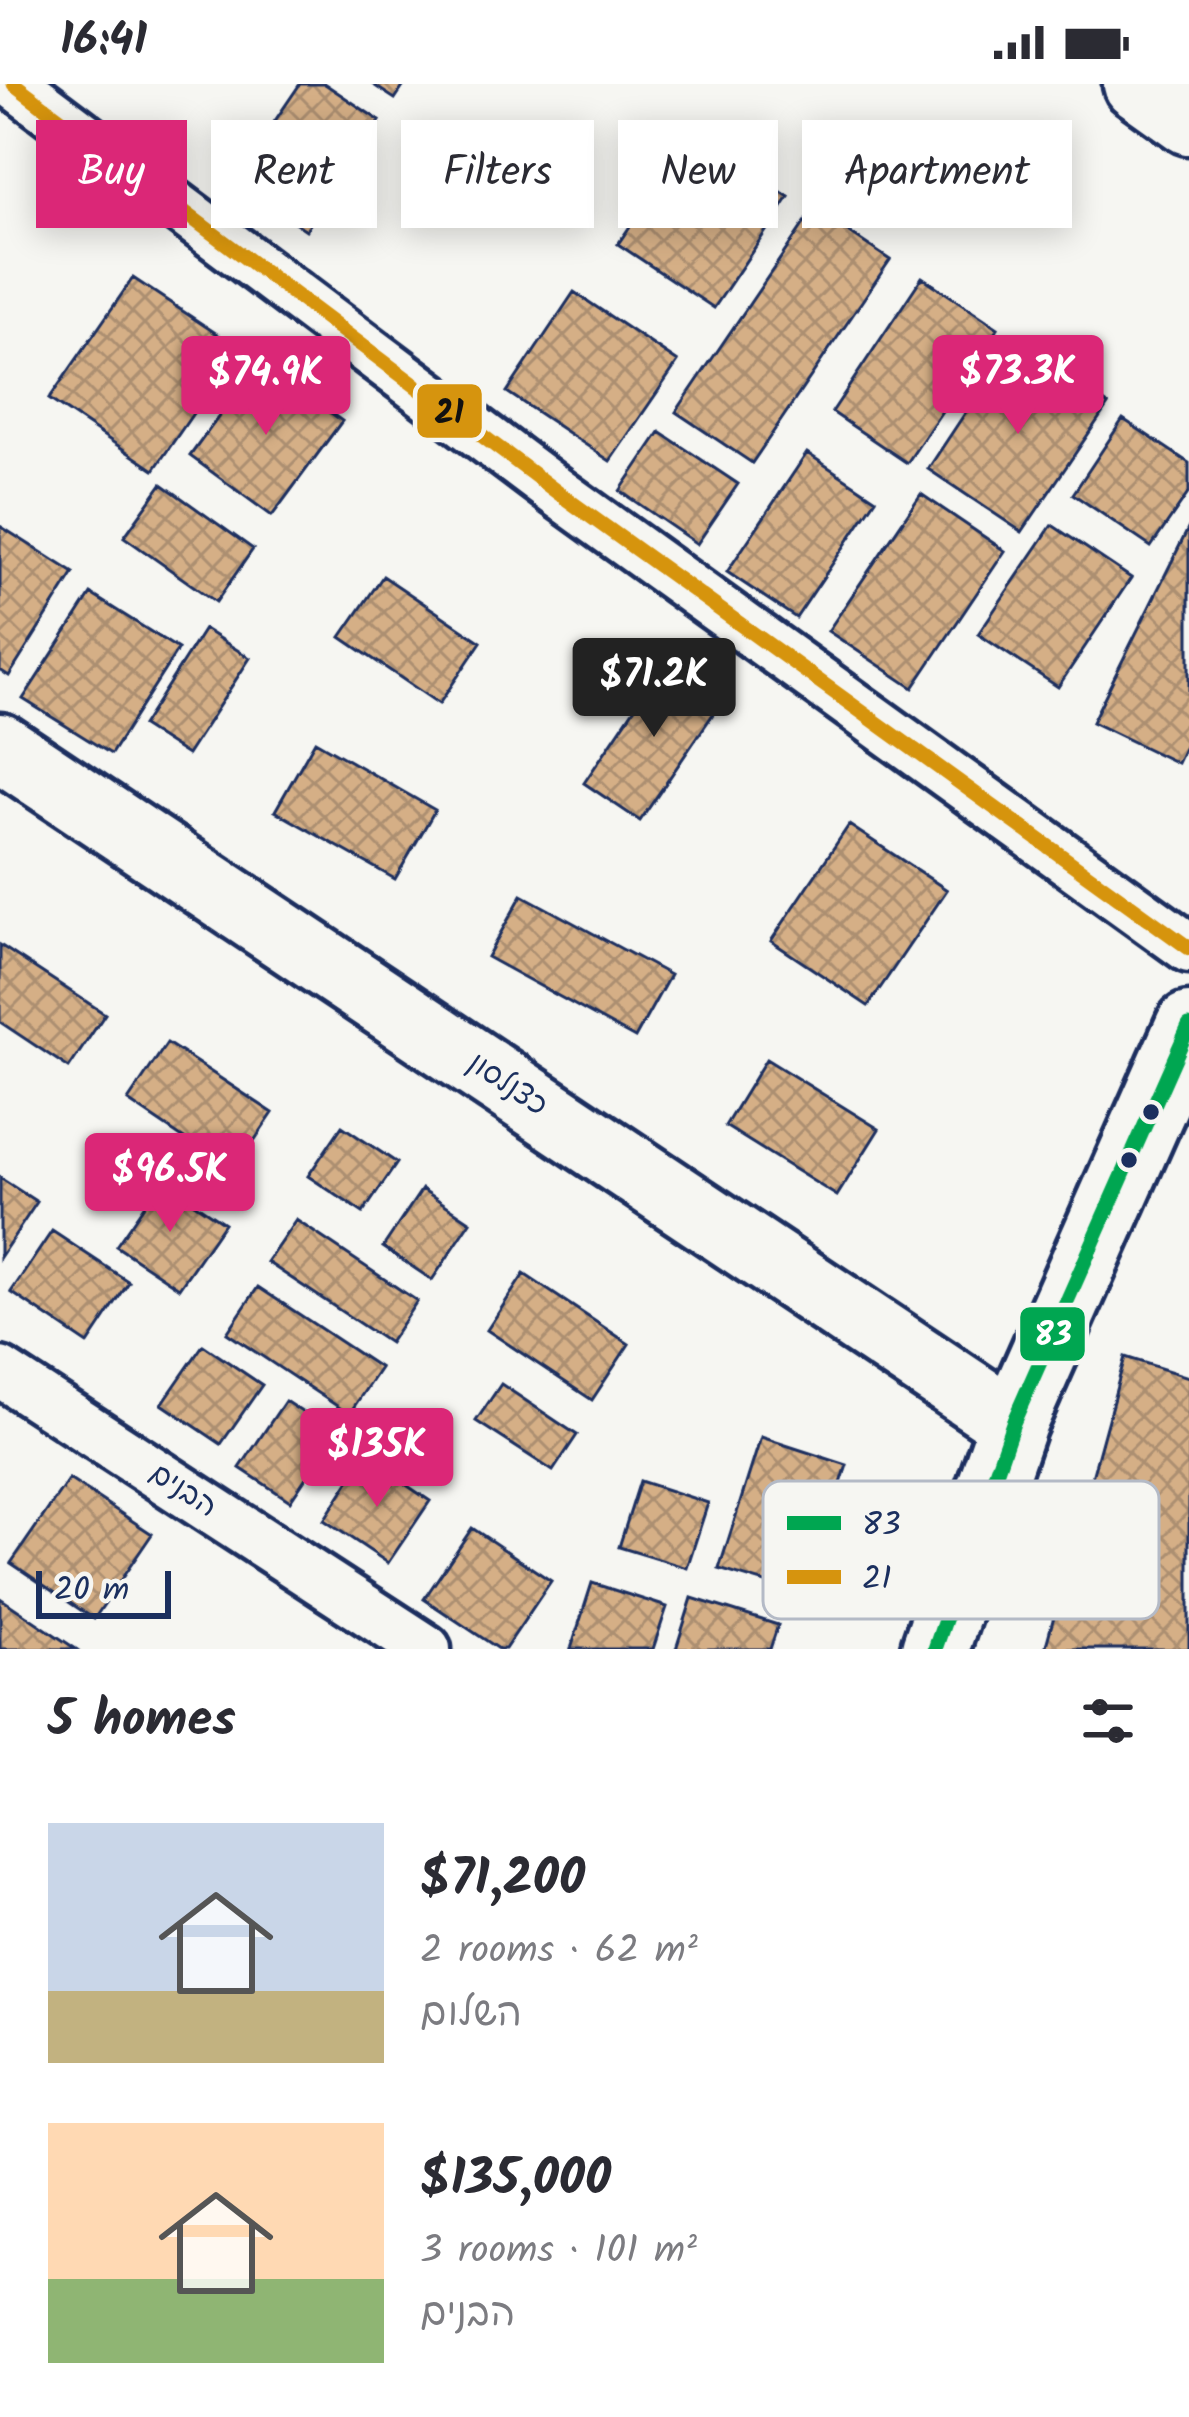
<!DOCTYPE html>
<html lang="en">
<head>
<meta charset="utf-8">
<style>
	:root { --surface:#fff; --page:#f7f7f7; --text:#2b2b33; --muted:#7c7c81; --accent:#db2777 }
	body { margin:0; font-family:Kalam,"Playpen Sans Hebrew",sans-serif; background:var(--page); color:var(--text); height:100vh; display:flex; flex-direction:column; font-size:45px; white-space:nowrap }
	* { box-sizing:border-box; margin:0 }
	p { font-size:39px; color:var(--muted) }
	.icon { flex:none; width:66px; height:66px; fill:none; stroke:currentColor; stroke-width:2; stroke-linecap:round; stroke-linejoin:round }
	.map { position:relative; height:1565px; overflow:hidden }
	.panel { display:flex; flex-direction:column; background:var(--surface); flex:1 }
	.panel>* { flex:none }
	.guide { position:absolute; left:36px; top:36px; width:1119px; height:108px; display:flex; gap:24px }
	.scale { position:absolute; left:36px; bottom:30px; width:135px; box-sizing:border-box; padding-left:12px; border:6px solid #1b2f5e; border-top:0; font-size:33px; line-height:42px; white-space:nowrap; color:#1b2f5e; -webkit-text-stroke:9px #f6f6f2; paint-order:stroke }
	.price { position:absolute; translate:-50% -102px; padding:0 27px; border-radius:12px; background:var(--accent); color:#fff; font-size:39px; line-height:78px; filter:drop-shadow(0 3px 6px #0008) }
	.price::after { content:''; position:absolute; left:50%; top:72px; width:36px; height:27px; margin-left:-18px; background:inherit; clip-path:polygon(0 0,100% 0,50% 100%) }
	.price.on { background:#222; color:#fff }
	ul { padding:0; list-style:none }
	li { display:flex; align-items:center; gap:36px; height:300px; padding:0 48px }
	li span { display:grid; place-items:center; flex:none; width:336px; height:240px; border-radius:0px; color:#555 }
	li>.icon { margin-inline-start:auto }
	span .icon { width:144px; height:144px; fill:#fffc; stroke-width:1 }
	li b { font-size:51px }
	h2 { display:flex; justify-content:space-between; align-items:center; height:144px; padding:0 48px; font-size:51px }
	.chip { padding:0 42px; border-radius:0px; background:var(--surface); box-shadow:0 6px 30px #0003; font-size:42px; line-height:108px }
	.chip.on { background:var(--accent); color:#fff }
	.status { display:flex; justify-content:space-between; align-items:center; height:84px; padding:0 60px; background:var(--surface); direction:ltr }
	.status svg { height:33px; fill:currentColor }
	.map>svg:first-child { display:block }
</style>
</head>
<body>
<div class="status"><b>16:41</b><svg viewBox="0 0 49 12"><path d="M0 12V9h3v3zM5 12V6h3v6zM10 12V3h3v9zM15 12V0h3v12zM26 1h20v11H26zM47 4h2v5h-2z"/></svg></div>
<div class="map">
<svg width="1189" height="1565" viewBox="0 0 1189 1565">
	<defs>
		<pattern id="building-cross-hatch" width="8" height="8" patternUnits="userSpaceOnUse" patternTransform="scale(3)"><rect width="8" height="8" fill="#d5af86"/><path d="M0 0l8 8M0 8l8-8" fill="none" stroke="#ac8f71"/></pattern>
	</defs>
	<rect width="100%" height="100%" fill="#f6f6f2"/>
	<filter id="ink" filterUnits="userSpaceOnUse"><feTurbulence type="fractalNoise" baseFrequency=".00833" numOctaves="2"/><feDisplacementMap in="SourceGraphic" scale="24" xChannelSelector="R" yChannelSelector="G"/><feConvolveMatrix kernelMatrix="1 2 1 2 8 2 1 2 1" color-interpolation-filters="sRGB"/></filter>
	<g filter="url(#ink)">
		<!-- building -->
		<path fill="url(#building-cross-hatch)" stroke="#1b2f5e" stroke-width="3" d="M300,0h25l55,37 -74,109 -72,-49z
			M372,0h33l-10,15z
			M693,49l96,64 -75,111 -96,-64z
			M814,125l76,51 -138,203 -76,-51z
			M922,193l76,51 -91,135 -75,-51z
			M133,194l105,70 -84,122 -105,-71z
			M574,208l104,70 -68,99 -103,-69z
			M1013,257l95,64 -86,127 -94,-63z
			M259,277l83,60 -70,95 -82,-60z
			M1123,335l66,44v29l-38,55 -78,-53z
			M660,348l78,52 -41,60 -77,-53z
			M807,369l69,46 -80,119 -69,-46z
			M162,400l91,65 -37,53 -92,-65z
			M921,410l84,57 -92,137 -85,-57z
			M1052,441l79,53 -73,109 -80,-53z
			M0,442l74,47 -65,103 -9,-6z
			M1189,443v211l-12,25 -85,-41z
			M383,492l98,66 -42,62 -98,-67z
			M91,510l87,55 -67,105 -88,-55z
			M204,545l46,29 -63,97 -45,-29z
			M667,576l57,38 -84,123 -56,-38z
			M315,657l120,69 -40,69 -120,-68z
			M849,741l98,65 -79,116 -97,-65z
			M522,811l148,80 -35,63 -148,-81z
			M0,861l105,69 -36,54 -69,-46z
			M167,959l106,70 -40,59 -105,-71z
			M766,975l113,70 -42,67 -112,-70z
			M342,1042l55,37 -34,50 -55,-37z
			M0,1094l37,24 -37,55z
			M161,1097l63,42 -45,65 -63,-42z
			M422,1105l49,33 -39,58 -49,-33z
			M296,1136l121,81 -28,42 -122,-81z
			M52,1147l77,51 -41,62 -77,-52z
			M524,1190l105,70 -37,56 -105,-70z
			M258,1203l122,81 -31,46 -122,-81z
			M203,1261l59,40 -41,59 -59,-40z
			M1125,1273l64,20v272h-144z
			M501,1300l76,51 -24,36 -77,-50z
			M285,1317l50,33 -45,67 -50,-33z
			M761,1353l86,28 -42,130 -86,-26z
			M365,1373l65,44 -42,62 -64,-43z
			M69,1395l83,55 -58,85 -83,-56z
			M640,1397l68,22 -21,65 -68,-21z
			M472,1444l79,53 -46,68h-6l-75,-50z
			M592,1499l75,24 -14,42h-82z
			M0,1514l76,51h-76z
			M692,1514l86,27 -8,24h-94z"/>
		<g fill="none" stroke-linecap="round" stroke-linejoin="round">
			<!-- street casing -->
			<g stroke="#1b2f5e" stroke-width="57">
				<path id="street" d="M14,0l543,408 632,456
					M0,1288l426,277"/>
			</g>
			<!-- secondary casing -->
			<g stroke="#1b2f5e" stroke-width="75">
				<path id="secondary" d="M0,663l1013,676
					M935,1565l78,-226 176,-397"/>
			</g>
			<!-- highway casing -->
			<g stroke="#1b2f5e" stroke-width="75">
				<path id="highway" d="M1137,0l52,37"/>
			</g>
			<!-- street -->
			<use href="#street" stroke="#f6f6f2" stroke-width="48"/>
			<!-- secondary -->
			<use href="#secondary" stroke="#f6f6f2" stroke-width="66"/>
			<!-- highway -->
			<use href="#highway" stroke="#f6f6f2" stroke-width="66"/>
			<!-- bus-1 casing -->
			<g stroke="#f6f6f2" stroke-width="24">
				<path id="bus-1" d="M935,1565l78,-226 176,-397"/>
			</g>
			<!-- bus-2 casing -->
			<g stroke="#f6f6f2" stroke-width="24">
				<path id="bus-2" d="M14,0l543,408 632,456"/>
			</g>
			<!-- bus-1 -->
			<use href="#bus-1" stroke="#00a651" stroke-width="15"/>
			<!-- bus-2 -->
			<use href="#bus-2" stroke="#d6940e" stroke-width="15"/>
		</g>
	</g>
	<!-- markers -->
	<g fill="#1b2f5e" stroke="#f6f6f2" stroke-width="4.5">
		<circle cx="1151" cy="1028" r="10"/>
		<circle cx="1129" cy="1076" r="10"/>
	</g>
	<g text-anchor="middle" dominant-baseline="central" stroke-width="9" stroke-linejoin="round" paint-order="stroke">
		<!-- street labels -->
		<g font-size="30" fill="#1b2f5e" stroke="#f6f6f2">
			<text transform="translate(507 1001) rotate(34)">כצנלסון</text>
			<text transform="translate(183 1407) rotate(33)">הבנים</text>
		</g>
	</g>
	<!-- legend -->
	<rect x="763" y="1397" width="396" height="138" rx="18" fill="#f6f6f2" stroke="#b4bac6" stroke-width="3"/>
	<rect x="787" y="1432" width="54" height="14" fill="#00a651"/>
	<rect x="787" y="1486" width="54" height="14" fill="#d6940e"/>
	<g font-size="33" fill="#1b2f5e">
		<text x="862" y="1451">83</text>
		<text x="862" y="1505">21</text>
	</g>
	<g stroke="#f6f6f2" stroke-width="4.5">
		<rect x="415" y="298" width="69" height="58" rx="12" fill="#d6940e"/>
		<rect x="1018" y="1221" width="69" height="58" rx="12" fill="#00a651"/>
	</g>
	<g font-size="33" text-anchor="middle" font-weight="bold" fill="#fff">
		<text x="1053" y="1261">83</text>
	</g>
	<g font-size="33" text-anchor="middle" font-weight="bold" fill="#111">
		<text x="449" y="339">21</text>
	</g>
</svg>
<div class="scale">20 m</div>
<b class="price" style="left:1018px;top:353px">$73.3K</b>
<b class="price" style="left:266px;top:354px">$74.9K</b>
<b class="price on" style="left:654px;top:656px">$71.2K</b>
<b class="price" style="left:170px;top:1151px">$96.5K</b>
<b class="price" style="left:377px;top:1426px">$135K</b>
<div class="guide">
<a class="chip on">Buy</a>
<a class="chip">Rent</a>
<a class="chip">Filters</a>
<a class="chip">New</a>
<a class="chip">Apartment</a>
</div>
</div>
<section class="panel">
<h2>5 homes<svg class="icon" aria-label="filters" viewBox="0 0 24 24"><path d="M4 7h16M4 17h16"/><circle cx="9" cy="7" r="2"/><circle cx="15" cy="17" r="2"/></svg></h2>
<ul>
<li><span style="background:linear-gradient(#c9d6e8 70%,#c2b280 0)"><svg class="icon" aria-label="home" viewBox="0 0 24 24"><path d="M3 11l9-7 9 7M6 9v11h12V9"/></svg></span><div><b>$71,200</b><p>2 rooms · 62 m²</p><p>השלום</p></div></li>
<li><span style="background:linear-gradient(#ffd9b3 65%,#8fb573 0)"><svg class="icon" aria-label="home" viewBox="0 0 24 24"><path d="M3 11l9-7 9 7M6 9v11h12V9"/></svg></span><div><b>$135,000</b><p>3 rooms · 101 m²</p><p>הבנים</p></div></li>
</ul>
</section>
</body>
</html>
